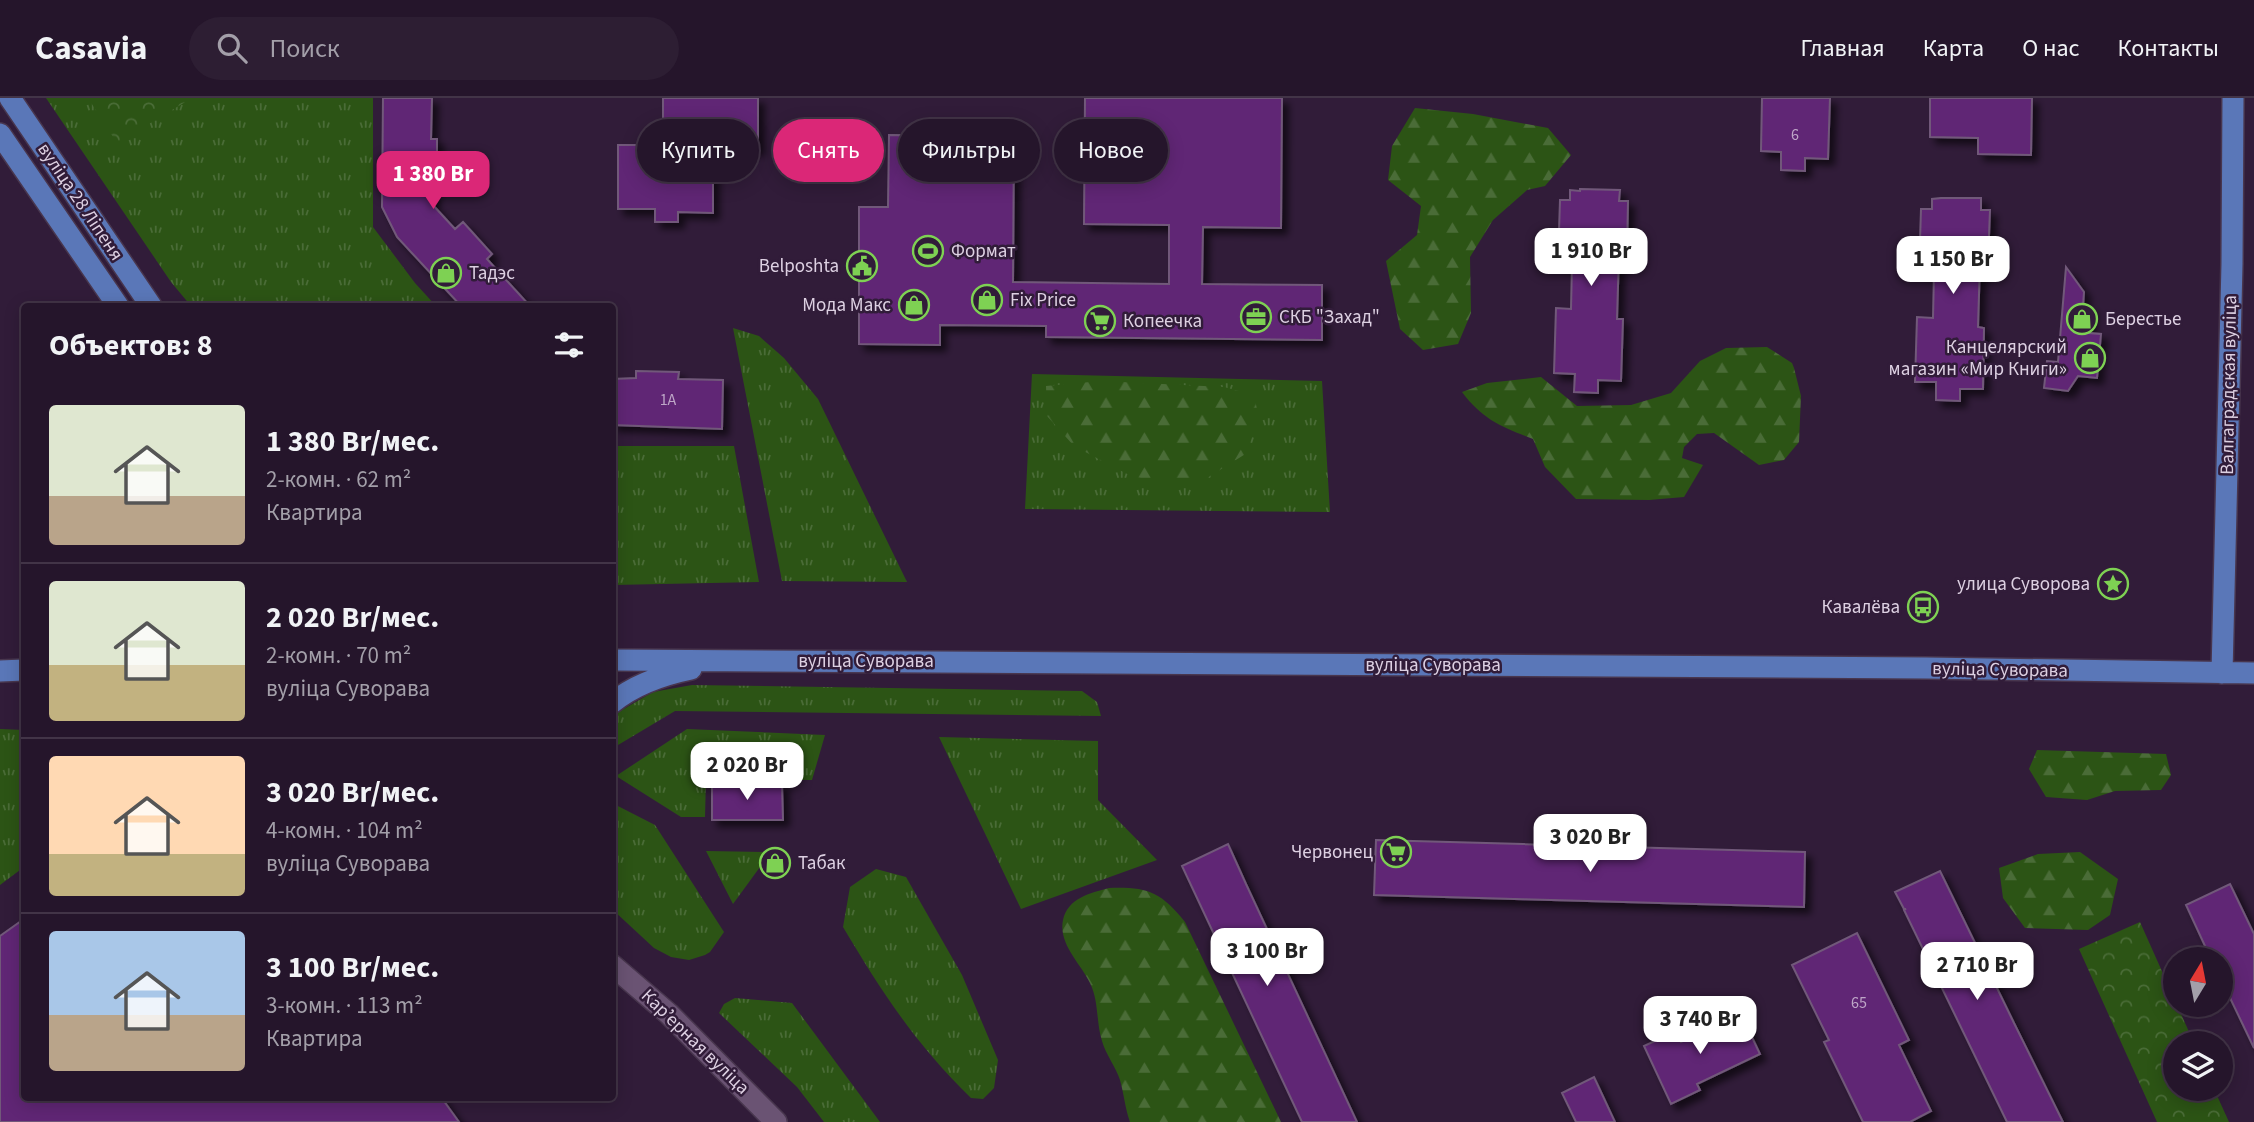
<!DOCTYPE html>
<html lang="ru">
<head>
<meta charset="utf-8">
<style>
	:root { --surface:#25152b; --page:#2d1e33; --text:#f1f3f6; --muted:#a39fa9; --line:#423447; --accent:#db2777 }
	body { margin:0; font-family:"Source Sans 3",sans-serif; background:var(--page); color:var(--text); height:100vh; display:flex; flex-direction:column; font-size:26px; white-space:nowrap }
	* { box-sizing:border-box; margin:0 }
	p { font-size:23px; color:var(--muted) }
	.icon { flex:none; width:38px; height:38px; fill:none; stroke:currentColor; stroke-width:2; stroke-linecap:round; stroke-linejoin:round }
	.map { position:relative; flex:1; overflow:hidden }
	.side { position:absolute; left:21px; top:205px; width:595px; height:798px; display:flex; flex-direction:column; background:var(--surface); border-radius:7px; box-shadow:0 4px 18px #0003,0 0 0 2px var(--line) }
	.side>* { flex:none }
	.guide { position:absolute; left:637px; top:21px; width:665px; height:63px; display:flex; gap:14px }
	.needle { width:46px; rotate:10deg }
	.buttons { position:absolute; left:2163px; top:849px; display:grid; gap:14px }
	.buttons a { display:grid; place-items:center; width:70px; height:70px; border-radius:50%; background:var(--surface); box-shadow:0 4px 18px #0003,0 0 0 2px var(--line); font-size:35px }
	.price { position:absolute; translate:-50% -60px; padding:0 16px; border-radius:14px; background:#fff; color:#222; font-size:23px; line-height:46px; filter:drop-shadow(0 2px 4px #0008) }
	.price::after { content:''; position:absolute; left:50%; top:42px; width:21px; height:16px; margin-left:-10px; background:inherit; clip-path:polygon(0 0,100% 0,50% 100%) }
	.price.on { background:var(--accent); color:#fff }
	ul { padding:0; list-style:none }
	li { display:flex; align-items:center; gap:21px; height:175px; padding:0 28px }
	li+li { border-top:2px solid var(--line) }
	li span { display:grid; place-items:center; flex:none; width:196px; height:140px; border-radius:7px; color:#555 }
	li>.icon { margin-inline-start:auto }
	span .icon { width:84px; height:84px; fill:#fffc; stroke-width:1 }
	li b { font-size:30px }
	h2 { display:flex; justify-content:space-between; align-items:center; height:84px; padding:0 28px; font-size:30px }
	.pill { padding:0 24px; border-radius:32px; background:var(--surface); box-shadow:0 4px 18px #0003,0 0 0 2px var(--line); font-size:24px; line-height:63px }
	.pill.on { background:var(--accent); color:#fff }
	header { display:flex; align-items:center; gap:42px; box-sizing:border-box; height:98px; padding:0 35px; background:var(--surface); border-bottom:2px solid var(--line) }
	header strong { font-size:33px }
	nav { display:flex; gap:38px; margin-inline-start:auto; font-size:24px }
	.search { width:490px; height:63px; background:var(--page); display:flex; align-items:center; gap:18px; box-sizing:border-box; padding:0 24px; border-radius:38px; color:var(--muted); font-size:26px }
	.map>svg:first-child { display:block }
</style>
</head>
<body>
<header>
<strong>Casavia</strong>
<div class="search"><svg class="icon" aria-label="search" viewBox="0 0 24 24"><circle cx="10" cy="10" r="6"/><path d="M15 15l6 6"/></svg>Поиск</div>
<nav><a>Главная</a><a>Карта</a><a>О нас</a><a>Контакты</a></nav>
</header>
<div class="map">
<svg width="2254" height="1024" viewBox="0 0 2254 1024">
	<defs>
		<pattern id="grass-tufts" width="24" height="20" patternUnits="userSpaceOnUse" patternTransform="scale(1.75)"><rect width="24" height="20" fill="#2c5415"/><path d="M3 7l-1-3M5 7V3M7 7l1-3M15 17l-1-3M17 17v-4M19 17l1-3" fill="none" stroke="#4a6c37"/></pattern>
		<pattern id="forest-firs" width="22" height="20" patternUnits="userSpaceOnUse" patternTransform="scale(1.75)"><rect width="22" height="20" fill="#2c5415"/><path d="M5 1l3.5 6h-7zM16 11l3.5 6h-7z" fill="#4a6c37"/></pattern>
		<pattern id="park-crowns" width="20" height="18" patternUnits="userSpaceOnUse" patternTransform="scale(1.75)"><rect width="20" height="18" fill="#2c5415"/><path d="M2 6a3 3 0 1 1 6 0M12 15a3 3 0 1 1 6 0" fill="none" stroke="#4a6c37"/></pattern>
		<filter id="shadow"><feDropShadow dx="6" dy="6" stdDeviation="3.5" flood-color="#0009"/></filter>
	</defs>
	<rect width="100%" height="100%" fill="#311c39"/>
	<!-- grass -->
	<path fill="url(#grass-tufts)" d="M46,0h327v129l42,56 21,23h-245l-20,-24z
		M733,230l26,8 25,22 34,41 89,183 -125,-1z
		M1032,276l290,7 8,131 -305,-3z
		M613,348h121l25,136 -146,3z
		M692,587l390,6 15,11 4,14 -426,-5 -62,37v-31l2,-3 38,-22z
		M0,631l24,1v137l-24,18z
		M687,631l138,6 -13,45 -106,-1 -1,38h-24l-65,-41z
		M939,639l159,4v59l59,60 -136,49z
		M612,705l43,22 69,107 -14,20 -5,3 -16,5 -18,-3 -17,-9 -41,-38z
		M706,753l65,1 -38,52z
		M876,771l30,8 56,98 36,85 -4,28 -11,11 -12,-1c-54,-52 -90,-107 -128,-171l7,-40z
		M735,900l57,5 88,119h-56l-27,-35 -78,-74 5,-9z"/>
	<!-- forest -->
	<path fill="url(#forest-firs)" d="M1415,10l58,6 75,14 23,27 -26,31 -18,4 -34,30 -23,37 1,56 -13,31 -35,6 -23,-21 -14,-68 31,-26 4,-29 -33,-26 4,-34z
		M1767,249l25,16 2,5 7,28 -2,46 -15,18 -25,5 -45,-32 -17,1 -13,13 -2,11 21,7 -19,32 -35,3 -73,-1 -31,-32 -12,-28c-31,-12 -50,-19 -71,-47l25,-9 54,-6 36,29 54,-1 40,-12 29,-32 26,-13z
		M1101,283l123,6 30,8 4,19 -11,39 -56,35 -60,-12 -57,-30 -27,-30 -1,-30z
		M2037,652l129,4 5,21 -10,15 -46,1 -28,9 -41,-3 -17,-28z
		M2080,754l38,27 -8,36 -22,15 -63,-2 -22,-30 -4,-30 39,-14z
		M1109,790c38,-1 51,3 76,34l96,200h-151c-5,-14 -6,-28 -10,-42 -4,-13 -14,-25 -18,-39 -6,-19 -3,-40 -12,-58 -9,-19 -32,-39 -27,-63 5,-22 27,-27 46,-32z"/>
	<!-- park -->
	<path fill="url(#park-crowns)" d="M88,0h97l2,3 -70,42z
		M2140,824l54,121h-19v45l39,1 15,33h-72l-78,-173z"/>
	<!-- building -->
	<path fill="#612675" stroke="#71597a" stroke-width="2" filter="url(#shadow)" d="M383,0h49l-1,41h6v34h-4l-1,31 23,25 8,-7 29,32 -5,5 43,47h-69l-64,-69 -15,-30z
		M663,0h95v51h-45v64l-35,-1v10h-23v-13h-37v-64h45z
		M1085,0h197l-1,130 -78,-1 -1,57 120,1v55l-276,-3v-11l-106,-1v20l-81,-1v-137h29l1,-72 125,1 -1,146 156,2v-59l-85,-1z
		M1762,0h68l-2,61 -23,-1v13l-24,-1v-18l-20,-1z
		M1930,0h102l-1,57 -53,-1v-16l-48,-1z
		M1580,91l40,1 -1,11h9l-1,53 -8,-1 -2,66h6l-2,62 -23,-1v13l-24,-1 1,-18 -21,-1 2,-65 15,1 1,-45 -14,-1 2,-63h10v-10l10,1z
		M1941,100h40v12h9l-2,52h-8l-2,65 6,1 -1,61h-23v12l-24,-1v-18h-21l2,-65 16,1 1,-46h-15l2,-63h11v-10z
		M2066,169l18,25 -1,15h8l-2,26 12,1 -4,44 -19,-2 -10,15 -24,-3 3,-27 11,1z
		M636,273l43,1 -1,7 45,1 -1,49 -110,-4v-46l24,-1z
		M782,686l1,36h-71v-35z
		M1376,742l429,12 -1,55 -430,-12z
		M1228,746l18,40 111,238h-55l-120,-256z
		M1940,773l74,152 49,99h-56l-103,-212 2,-1h-2l-9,-17z
		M2230,786l24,50v114l-33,-69v-20h-10l-25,-54z
		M24,821v178h417l18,25h-459v-186z
		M1857,835l52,107 -10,5 32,66 -21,11h-47l-39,-80 5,-2 -37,-75z
		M1741,916l19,40 -63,30 3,6 -29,14 -27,-58 32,-15 5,11z
		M1594,979l21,45h-39l-14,-29z"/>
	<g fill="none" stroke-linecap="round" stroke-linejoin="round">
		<!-- minor casing -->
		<g stroke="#48364e" stroke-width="24">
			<path id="minor" d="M612,867l57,49 107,108"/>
		</g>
		<!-- major casing -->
		<g stroke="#48364e" stroke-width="24">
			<path id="major" d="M10,0l141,208
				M0,36l118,172
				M612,562l1314,8 328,5
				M0,573l24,-1
				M2222,575l10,-409 1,-166
				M612,605c23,-19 50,-28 79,-34"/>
		</g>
		<!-- minor -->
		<use href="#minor" stroke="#6a5373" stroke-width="21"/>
		<!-- major -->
		<use href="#major" stroke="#5a77b8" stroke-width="21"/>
	</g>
	<!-- icons -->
	<defs>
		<g id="stadium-ring" transform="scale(1.575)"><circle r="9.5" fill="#311c39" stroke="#7ed153" stroke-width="1.5"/><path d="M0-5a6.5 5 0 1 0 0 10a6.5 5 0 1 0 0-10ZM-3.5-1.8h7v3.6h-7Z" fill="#7ed153"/></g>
		<g id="civic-ring" transform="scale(1.575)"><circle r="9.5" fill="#311c39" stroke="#7ed153" stroke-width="1.5"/><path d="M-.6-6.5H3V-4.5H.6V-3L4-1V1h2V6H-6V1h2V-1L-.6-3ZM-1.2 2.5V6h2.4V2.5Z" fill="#7ed153"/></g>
		<g id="shop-ring" transform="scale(1.575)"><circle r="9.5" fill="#311c39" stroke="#7ed153" stroke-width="1.5"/><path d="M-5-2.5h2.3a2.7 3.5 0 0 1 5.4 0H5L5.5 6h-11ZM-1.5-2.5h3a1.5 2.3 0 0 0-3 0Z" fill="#7ed153"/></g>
		<g id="office-ring" transform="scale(1.575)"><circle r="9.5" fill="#311c39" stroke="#7ed153" stroke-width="1.5"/><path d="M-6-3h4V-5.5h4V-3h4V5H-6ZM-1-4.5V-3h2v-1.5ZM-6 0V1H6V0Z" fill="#7ed153"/></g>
		<g id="supermarket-ring" transform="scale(1.575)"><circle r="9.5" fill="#311c39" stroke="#7ed153" stroke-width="1.5"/><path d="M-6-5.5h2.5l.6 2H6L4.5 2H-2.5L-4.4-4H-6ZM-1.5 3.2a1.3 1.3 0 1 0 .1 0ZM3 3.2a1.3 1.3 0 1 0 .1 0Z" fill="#7ed153"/></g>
		<g id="sight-ring" transform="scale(1.575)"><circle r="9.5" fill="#311c39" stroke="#7ed153" stroke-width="1.5"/><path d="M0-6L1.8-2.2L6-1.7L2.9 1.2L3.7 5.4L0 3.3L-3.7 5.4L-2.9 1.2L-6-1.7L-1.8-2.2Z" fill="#7ed153"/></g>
		<g id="bus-ring" transform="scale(1.575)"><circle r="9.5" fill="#311c39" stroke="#7ed153" stroke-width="1.5"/><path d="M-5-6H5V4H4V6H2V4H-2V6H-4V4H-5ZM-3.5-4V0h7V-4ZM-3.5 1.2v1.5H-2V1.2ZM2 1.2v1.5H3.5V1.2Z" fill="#7ed153"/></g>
	</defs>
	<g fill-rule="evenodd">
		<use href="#stadium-ring" x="928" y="153"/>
		<use href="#civic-ring" x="862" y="168"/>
		<use href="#shop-ring" x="446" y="175"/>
		<use href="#shop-ring" x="987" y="202"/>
		<use href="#shop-ring" x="914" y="207"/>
		<use href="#office-ring" x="1256" y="219"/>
		<use href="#shop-ring" x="2082" y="221"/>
		<use href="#supermarket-ring" x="1100" y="223"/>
		<use href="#shop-ring" x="2090" y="260"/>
		<use href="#sight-ring" x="2113" y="486"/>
		<use href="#bus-ring" x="1923" y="509"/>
		<use href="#supermarket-ring" x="1396" y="754"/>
		<use href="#shop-ring" x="775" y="765"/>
	</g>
	<g text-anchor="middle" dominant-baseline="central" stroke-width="5" stroke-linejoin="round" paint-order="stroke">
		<!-- number labels -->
		<g font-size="16" fill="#bea6c7">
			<text x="1795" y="37">6</text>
			<text x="668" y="302">1А</text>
			<text x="1859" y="905">65</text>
		</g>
		<!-- street labels -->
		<g font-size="19" fill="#ddd0e2" stroke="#311c39">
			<text transform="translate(80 104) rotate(56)">вуліца 28 Ліпеня</text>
			<text transform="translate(2229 287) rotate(-89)">Валгаградская вуліца</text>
			<text x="866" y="563">вуліца Суворава</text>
			<text x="1433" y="567">вуліца Суворава</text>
			<text transform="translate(2000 572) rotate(1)">вуліца Суворава</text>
			<text transform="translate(695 944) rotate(44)">Карʼерная вуліца</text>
		</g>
		<!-- poi labels -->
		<g font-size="19" fill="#ddd0e2" stroke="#311c39" text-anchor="start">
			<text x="951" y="153">Формат</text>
			<text x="839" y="168" text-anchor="end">Belposhta</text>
			<text x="469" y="175">Тадэс</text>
			<text x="1010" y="202">Fix Price</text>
			<text x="891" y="207" text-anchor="end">Мода Макс</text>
			<text x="1279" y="219">СКБ "Захад"</text>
			<text x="2105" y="221">Берестье</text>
			<text x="1123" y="223">Копеечка</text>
			<text x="2067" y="249" text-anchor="end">Канцелярский<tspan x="2067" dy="22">магазин «Мир Книги»</tspan></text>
			<text x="2090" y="486" text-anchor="end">улица Суворова</text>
			<text x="1900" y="509" text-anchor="end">Кавалёва</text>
			<text x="1373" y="754" text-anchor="end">Червонец</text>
			<text x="798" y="765">Табак</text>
		</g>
	</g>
</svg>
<div class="buttons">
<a><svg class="needle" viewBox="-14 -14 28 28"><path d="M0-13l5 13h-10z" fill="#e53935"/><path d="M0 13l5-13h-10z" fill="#a39fa9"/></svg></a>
<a><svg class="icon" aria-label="layers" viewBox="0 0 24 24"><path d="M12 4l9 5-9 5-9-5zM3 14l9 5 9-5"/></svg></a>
</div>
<b class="price on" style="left:433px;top:113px">1 380 Br</b>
<b class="price" style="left:1591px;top:190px">1 910 Br</b>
<b class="price" style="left:1953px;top:198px">1 150 Br</b>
<b class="price" style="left:747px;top:704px">2 020 Br</b>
<b class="price" style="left:1590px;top:776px">3 020 Br</b>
<b class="price" style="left:1267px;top:890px">3 100 Br</b>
<b class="price" style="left:1977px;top:904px">2 710 Br</b>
<b class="price" style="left:1700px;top:958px">3 740 Br</b>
<div class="guide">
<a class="pill">Купить</a>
<a class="pill on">Снять</a>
<a class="pill">Фильтры</a>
<a class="pill">Новое</a>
</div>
<section class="side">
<h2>Объектов: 8<svg class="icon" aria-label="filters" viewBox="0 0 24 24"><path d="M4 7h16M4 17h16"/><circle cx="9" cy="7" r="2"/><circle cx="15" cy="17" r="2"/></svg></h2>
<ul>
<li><span style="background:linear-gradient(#dfe7d0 65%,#b9a48a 0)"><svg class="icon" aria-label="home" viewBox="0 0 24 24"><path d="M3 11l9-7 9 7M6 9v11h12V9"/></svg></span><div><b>1 380 Br/мес.</b><p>2-комн. · 62 m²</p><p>Квартира</p></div></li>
<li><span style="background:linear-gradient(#dfe7d0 60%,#c2b280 0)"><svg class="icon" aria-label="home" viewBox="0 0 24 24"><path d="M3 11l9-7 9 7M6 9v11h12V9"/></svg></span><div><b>2 020 Br/мес.</b><p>2-комн. · 70 m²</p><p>вуліца Суворава</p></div></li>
<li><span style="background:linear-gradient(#ffd9b3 70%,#c2b280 0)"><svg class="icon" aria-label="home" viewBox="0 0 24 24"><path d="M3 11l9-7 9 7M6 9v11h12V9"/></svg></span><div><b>3 020 Br/мес.</b><p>4-комн. · 104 m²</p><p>вуліца Суворава</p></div></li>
<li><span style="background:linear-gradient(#a9c7e8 60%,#b9a48a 0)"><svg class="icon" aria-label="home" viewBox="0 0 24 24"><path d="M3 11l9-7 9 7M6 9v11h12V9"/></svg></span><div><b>3 100 Br/мес.</b><p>3-комн. · 113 m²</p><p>Квартира</p></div></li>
</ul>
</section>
</div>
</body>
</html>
